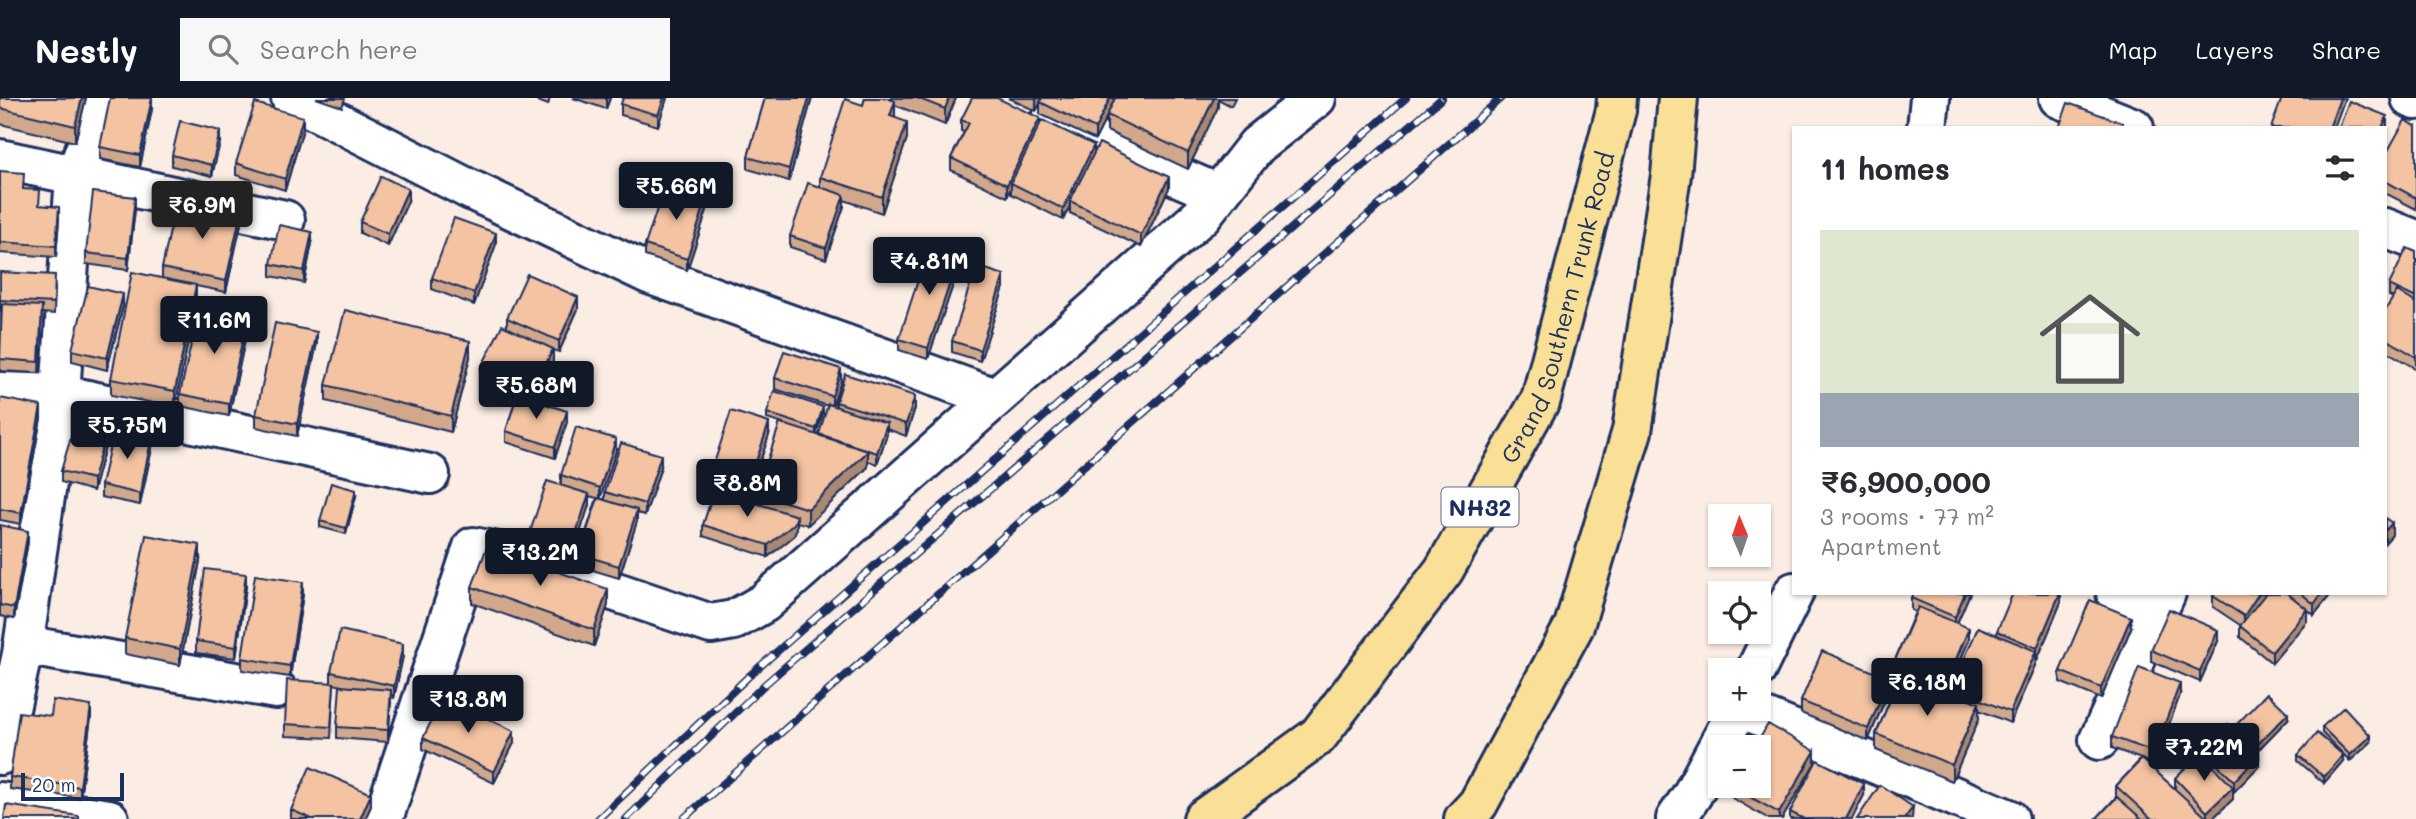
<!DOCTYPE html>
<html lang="en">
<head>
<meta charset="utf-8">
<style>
	:root { --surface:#fff; --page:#f7f7f7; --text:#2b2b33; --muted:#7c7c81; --accent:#111827 }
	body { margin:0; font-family:Mali,sans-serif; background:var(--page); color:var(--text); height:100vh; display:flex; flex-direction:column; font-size:26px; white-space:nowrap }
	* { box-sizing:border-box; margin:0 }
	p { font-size:23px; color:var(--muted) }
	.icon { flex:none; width:38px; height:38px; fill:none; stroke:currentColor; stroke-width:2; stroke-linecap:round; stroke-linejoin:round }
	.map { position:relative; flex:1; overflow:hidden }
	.details { position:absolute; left:1792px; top:28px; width:595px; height:469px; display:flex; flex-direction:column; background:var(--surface); border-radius:0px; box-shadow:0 2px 5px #0004 }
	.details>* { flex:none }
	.needle { width:46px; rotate:358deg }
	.fabs { position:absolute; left:1708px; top:406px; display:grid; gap:14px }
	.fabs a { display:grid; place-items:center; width:63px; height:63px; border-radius:0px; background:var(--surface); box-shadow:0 2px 5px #0004; font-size:35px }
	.scale { position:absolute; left:21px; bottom:18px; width:103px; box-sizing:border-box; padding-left:7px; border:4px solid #1b2f5e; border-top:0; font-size:19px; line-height:24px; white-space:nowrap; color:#1b2f5e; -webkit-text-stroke:5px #fff; paint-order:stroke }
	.price { position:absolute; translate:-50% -60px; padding:0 16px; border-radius:7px; background:var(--accent); color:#fff; font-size:23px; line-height:46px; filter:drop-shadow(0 2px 4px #0008) }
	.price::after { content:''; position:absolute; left:50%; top:42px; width:21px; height:16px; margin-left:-10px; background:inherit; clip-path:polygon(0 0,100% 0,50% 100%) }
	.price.active { background:#222; color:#fff }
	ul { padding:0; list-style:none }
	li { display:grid; align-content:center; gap:14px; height:371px; padding:0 28px }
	li span { display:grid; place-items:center; height:217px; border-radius:0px; color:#555 }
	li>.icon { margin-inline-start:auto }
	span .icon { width:126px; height:126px; fill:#fffc; stroke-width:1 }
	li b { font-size:30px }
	h2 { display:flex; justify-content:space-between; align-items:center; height:84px; padding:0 28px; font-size:30px }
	header { display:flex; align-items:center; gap:42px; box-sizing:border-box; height:98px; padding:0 35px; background:var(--accent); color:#fff }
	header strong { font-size:33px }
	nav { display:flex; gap:38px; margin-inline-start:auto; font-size:24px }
	.search { width:490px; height:63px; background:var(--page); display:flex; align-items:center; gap:18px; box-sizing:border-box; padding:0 24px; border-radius:0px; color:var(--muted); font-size:26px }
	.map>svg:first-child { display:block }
</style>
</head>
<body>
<header>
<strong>Nestly</strong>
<div class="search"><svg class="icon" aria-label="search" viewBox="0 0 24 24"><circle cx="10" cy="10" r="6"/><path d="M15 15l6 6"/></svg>Search here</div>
<nav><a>Map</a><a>Layers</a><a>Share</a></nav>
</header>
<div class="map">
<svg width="2416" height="721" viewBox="0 0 2416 721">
	<rect width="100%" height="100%" fill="#fbede3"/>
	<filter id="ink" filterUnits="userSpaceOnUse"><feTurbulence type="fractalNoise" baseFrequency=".0143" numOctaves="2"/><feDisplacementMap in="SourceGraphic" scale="14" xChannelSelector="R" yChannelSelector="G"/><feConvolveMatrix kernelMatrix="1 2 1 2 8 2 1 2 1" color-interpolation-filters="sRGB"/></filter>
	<g filter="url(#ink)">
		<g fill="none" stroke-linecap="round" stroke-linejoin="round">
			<!-- minor casing -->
			<g stroke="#1b2f5e" stroke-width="44">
				<path id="minor" d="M291,0l176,90 182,86 346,124
					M2059,0l75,30
					M2411,0l5,2
					M1050,23l168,73
					M1927,30l3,-30
					M0,61l285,61
					M2385,130l31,12
					M0,294l60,2 370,80
					M2116,495l41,19
					M23,547l253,44
					M1756,572l38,-78
					M1743,611l266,110
					M2099,642l67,-147
					M0,657l22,-101 38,-260 15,-218 30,-78
					M0,704l109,17
					M383,721l90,-272 25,5 213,72 23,-4 30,-17 438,-388 55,-70 59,-47
					M1676,721l16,-24 46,-86"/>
			</g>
			<!-- highway casing -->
			<g stroke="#1b2f5e" stroke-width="44">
				<g id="highway">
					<path id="s1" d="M1203,721l115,-83 126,-166 97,-171 75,-289 1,-12"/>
					<path d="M1464,721l14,-15 96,-178 58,-195 39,-256 7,-77"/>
				</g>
			</g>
			<!-- minor -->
			<use href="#minor" stroke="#fff" stroke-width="38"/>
			<!-- highway -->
			<use href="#highway" stroke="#fadf96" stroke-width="38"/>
			<!-- rail casing -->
			<g stroke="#1b2f5e" stroke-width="8">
				<path id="rail" d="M598,721l150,-142 658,-579
					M626,721l138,-134 678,-587
					M683,721l818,-721"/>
			</g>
			<!-- rail -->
			<use href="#rail" stroke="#fff" stroke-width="5" stroke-dasharray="16" stroke-linecap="butt"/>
		</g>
		<!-- wall -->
		<path fill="#d1a88b" stroke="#1b2f5e" stroke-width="2" d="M0,0h86l-11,44 -75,-18z
			M316,0h29l-3,9z
			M530,0h20l-2,7z
			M573,0h37l-4,11z
			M667,0l-9,28 -37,-11v-11z
			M765,0h47l-23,83 -41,-12v-12z
			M865,0h91l-11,27 -50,-20v13l12,20 -25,75 -38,-13v6l-18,53 -36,-12v-11l30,-49v-10l43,-72z
			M1008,0h227l-4,8 -13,-7v8l-30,62 -81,-38v-15l-12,24 -55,-26v-11l-4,8z
			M152,11l-12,58 -40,-8v-12z
			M961,22l79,5 54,28 75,35 -28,59 -71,-34v-7l-7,14 -52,-26v-6l-4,9 -56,-27v-12l13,-26 -3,-1z
			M2416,28v83l-31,-16v-37z
			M303,31l-18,61 -49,-15v-12z
			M220,44l-8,34 -40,-10v-11z
			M0,73l24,18 16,17 19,13 -3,38 -56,-4z
			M408,103l-20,45 -28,-13v-11z
			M135,111l-7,61 -42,-6v-11z
			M707,112l-20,60 -42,-14v-11z
			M241,126l-15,68 -30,-6v15l-21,106 -64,-12v-16l51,-101v-10z
			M312,145l-8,40 -33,-7v-12z
			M496,146l-22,61 -42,-16v-11z
			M2416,154v117l-31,-19v-39l8,-13 -4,-2v-11z
			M959,169l-31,92 -29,-9v-11z
			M0,174l55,15 -1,27 -12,-1 -3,60 -39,-2 1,-60h-1z
			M1004,189l-24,74 -28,-9v-11z
			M123,208l-16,64 -35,-9v-11z
			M578,211l-19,43 -6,-2v11l-19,39 33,22 -12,36 -49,-16v-11l11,-36 -36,-16v-11l26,-41v-9z
			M247,232l-18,86 -49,-10v-12z
			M317,245l-20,93 -41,-9v-12z
			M470,259l-19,75 -125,-31v-16z
			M775,280l66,3 -8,25 3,1v-5l79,6 -9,28 -19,-7v5l-10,30 -9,-3v6l-60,58 -11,-3v6l-3,8 -26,21 -65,-21v-11l11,-33 -5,-1v-12l60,-44 -22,65 10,4v-11l23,-70 -13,-4v-6h56l-7,22 3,1 9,-30 -53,-17z
			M0,300l41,20 -20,106 -21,-4z
			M106,345l-13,48 -32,-9v-11z
			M152,350l-12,57 -39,-8v-12z
			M616,353l-16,47 5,2v-8l56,-25 -16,48 -8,-2v8l-18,57 -40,-12v-12l18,-56 -8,-2v9l-17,52 -42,-14v-11l31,-47v-10z
			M356,398l-10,38 -26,-7v-6z
			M0,427l28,17 -14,77 -14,-3z
			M200,463l-20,104 -55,-11v-16z
			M246,488l-10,72 -40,-5v-12z
			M472,489l136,18 -14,41 -122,-43z
			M1913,495h57l-13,30 12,17 -21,50 4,2v-4l45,-53v-4l64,-38v9l-24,58 -1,-1v4l-26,60 -31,-13v9l-27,62 -76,-31v-16l22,-53 -6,-3v-11l23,-55 -4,-2v-12z
			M2215,495h117l-18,22 -7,-6v12l-35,42 -32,-26v-12l-27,-18v-11z
			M303,496l-13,83 -48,-7v-12z
			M2131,530l-30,71 -41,-17v-11z
			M2218,543l-18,41 -49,-21v-11z
			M403,558l-9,42 -3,-1 -3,45 -51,-4v-11l5,-41 -8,-2 -3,54 -46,-2v-12l46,-42v-10z
			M1889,592l-21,51 -67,-28v-12z
			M2180,597l-26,69 -11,-4 32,29v-11l27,-23v-5l57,16 -26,26v7l-21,20h-116l20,-22v-11l25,-27 -29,-11v-11z
			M51,618l40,1 -11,81 -70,-9v-12z
			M2288,621l-31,32 -20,-21v-6z
			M2322,629l49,15 -21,19 -28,-28z
			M423,640l91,5 -20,40 -71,-34z
			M2298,657l45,6 -19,22 -26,-22z
			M1815,665l-33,56h-13l-37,-21v-11z
			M1864,697l-12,24h-62v-7z
			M371,708l-6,13h-74v-9z"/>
		<!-- shaded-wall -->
		<path fill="#aa8871" stroke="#1b2f5e" stroke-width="2" d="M82,0h4l-11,44v-16z
			M152,0v11l-12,58v-12z
			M606,0h4l-4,11z
			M664,0h3l-9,28v-11z
			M809,0h3l-23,83v-12z
			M949,0h7l-11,27v-16z
			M1037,0h6l-7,13v-11z
			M1110,0h6l-21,42v-11z
			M1214,0h4v9l-30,62v-16z
			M2340,0h5l-11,30h-5z
			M895,3v16l-5,16v-17z
			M2387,18v11l-2,4v-3h-3z
			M303,19v12l-18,61v-11z
			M1040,20v12l-29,53v5l-4,9v-12z
			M907,24v16l-25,75v-16z
			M220,33v11l-8,34v-11z
			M1094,47v12l-24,44v5l-7,14v-11z
			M1169,79v11l-28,59v-12z
			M408,91v12l-20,45v-12z
			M844,97v11l-18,53v-11z
			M135,99v12l-7,61v-12z
			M707,100v12l-20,60v-11z
			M59,109v12l-3,38v-11z
			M241,114v12l-15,68v-11z
			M312,134v11l-8,40v-12z
			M496,135v11l-22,61v-12z
			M959,158v11l-31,92v-11z
			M1004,177v12l-24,74v-11z
			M196,187v16l-21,106v-16z
			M123,196v12l-16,64v-12z
			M578,199v12l-19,43v-11z
			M247,220v12l-18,86v-12z
			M317,234v11l-20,93v-12z
			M470,243v16l-19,75v-16z
			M553,251v12l-20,42v-12z
			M841,271v12l-9,26v-11z
			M915,298v12l-9,28v-12z
			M41,308v12l-20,106v-11z
			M823,309v6l-7,22v-6z
			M567,313v11l-12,36v-11z
			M769,325v12l-23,68v-12z
			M887,325v11l-10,30v-11z
			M106,334v11l-13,48v-12z
			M152,338v12l-12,57v-11z
			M616,341v12l-16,48v-11z
			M868,353v16l-60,58v-16z
			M661,357v12l-16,48v-11z
			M356,392v6l-10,38v-6z
			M589,396v11l-17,52v-12z
			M637,412v11l-18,57v-12z
			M797,418v12l-3,8 -26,21v-12z
			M2392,425v12l-7,8v-12z
			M28,433v11l-14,77v-11z
			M200,447v16l-20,104v-16z
			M246,476v12l-10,72v-11z
			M303,484v12l-13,83v-11z
			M608,491v16l-14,41v-16z
			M1965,495h5l-15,35v-11z
			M2060,495h1v9l-24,58v-12z
			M2259,495h8l-23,34v-11z
			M2322,495h10l-18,22v-11z
			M2307,511v12l-35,42v-11z
			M2131,519v11l-30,71v-11z
			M1969,530v12l-25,59v-11z
			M2218,532v11l-18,41v-11z
			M403,546v12l-9,42v-12z
			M2036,553v12l-26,60v-11z
			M1889,580v12l-21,51v-12z
			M2180,585v12l-26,69v-12z
			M391,592v11l-3,41v-12z
			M1979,605v16l-27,62v-16z
			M91,608v11l-11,81v-11z
			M2288,615v6l-31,32v-6z
			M514,633v12l-20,40v-11z
			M2371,638v6l-21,19v-6z
			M1815,653v12l-33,56h-3v-6z
			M2259,657v11l-25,26v-11z
			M2343,657v6l-19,22v-6z
			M1864,686v11l-12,24h-6z
			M2233,689v12l-21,20h-5v-7z
			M371,696v12l-6,13h-5z
			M1913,709l-1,12h-8z"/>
		<!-- building -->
		<path fill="#f3c3a2" stroke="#1b2f5e" stroke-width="2" d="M0,0h82l-7,28 -75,-18z
			M110,0h42l-12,57 -40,-8z
			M623,0h41l-6,17 -37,-11z
			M765,0h44l-20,71 -41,-12z
			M865,0h22l8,3 -5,15 17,6 -25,75 -62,-20 25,-78 18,6z
			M917,0h32l-4,11z
			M972,0h25l43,20 -33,67 -56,-27 18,-35 -8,-3z
			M1042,0h68l-15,31 -55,-27z
			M1115,0h99l-26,55 -81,-38z
			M2282,0h58l-11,30h-58z
			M2349,3l38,15 -5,12h-43z
			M255,5l48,14 -18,62 -49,-16z
			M2068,5l55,20 -2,5h-62z
			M1042,22l52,25 -31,64 -52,-26z
			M2405,22l11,6v72l-31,-17v-25z
			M180,23l40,10 -8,34 -40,-10z
			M1099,45l70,34 -28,58 -71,-34z
			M0,73l24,2 -1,16 17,1 -1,15 20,2 -3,39 -56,-4z
			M381,78l27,13 -20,45 -28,-12z
			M808,85l36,12 -18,53 -36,-12z
			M665,87l42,13 -20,61 -42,-14z
			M93,94l42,5 -7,61 -42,-5z
			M187,103l54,11 -15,69 -64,-13 13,-60 10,2z
			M454,120l42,15 -22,60 -42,-15z
			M279,127l33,7 -8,39 -33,-7z
			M929,148l30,10 -31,92 -29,-9z
			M2407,150l9,4v46l-27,-13z
			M976,168l28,9 -24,75 -28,-9z
			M0,174l55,3 -1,28 -54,-3z
			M132,174l64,13 -21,106 -64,-12z
			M527,176l51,23 -19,44 -52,-23z
			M88,188l35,8 -16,64 -35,-8z
			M2397,193l19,12v54l-31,-19v-27z
			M2,206l40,2 -3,56 -39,-3z
			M199,210l48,10 -18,86 -49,-10z
			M345,212l125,31 -19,75 -125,-31z
			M275,225l42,9 -20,92 -41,-9z
			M502,227l51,24 -20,42 -52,-23z
			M784,253l57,18 -9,27 -57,-18z
			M845,276l70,22 -9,28 -70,-22z
			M774,293l49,16 -7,22 -49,-16z
			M517,297l50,16 -12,36 -49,-16z
			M0,300l41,8 -20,107 -21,-4z
			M828,306l59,19 -10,30 -58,-19z
			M731,313l38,12 -23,68 -37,-12z
			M75,325l31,9 -13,47 -32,-8z
			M780,325l88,28 -60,58 -51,-16z
			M576,329l40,12 -16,49 -39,-13z
			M114,330l38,8 -12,58 -39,-9z
			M621,345l40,12 -16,49 -40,-12z
			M547,383l42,13 -17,51 -42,-13z
			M331,385l25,7 -10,38 -26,-7z
			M714,392l83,26 -3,8 -26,21 -65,-20z
			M598,400l39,12 -18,56 -40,-12z
			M2385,420l7,5 -7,8z
			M0,427l28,6 -14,77 -14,-3z
			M146,437l54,10 -20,104 -55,-11z
			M487,449l121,42 -14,41 -122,-43z
			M205,471l41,5 -10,73 -40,-6z
			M255,477l48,7 -13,84 -48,-8z
			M1913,495h52l-10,24 -44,-19z
			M2013,495h47l-23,55 -40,-17z
			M2215,495h44l-15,23 -31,-20z
			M2266,495h21l20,16 -35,43 -32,-26z
			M2301,495h21l-8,11z
			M2090,502l41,17 -30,71 -41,-17z
			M1918,509l51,21 -25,60 -52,-21z
			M2169,511l49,21 -18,41 -49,-21z
			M1978,529l58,24 -26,61 -58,-24z
			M340,532l63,14 -9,42 -63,-14z
			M1822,553l67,27 -21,51 -67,-28z
			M2139,569l41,16 -26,69 -42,-15z
			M1902,573l77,32 -27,62 -76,-31z
			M287,582l47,3 -3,44 -46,-3z
			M340,588l51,4 -3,40 -51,-3z
			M2267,595l21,20 -31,32 -20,-21z
			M443,599l71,34 -20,41 -71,-34z
			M53,602l38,6 -11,81 -70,-10 9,-65 32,4z
			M2344,609l27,29 -21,19 -28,-28z
			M1768,626l47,27 -36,62 -47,-26 27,-1v-39h-4z
			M2228,626l31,31 -25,26 -32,-31z
			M2317,635l26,22 -19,22 -26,-22z
			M2200,655l33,34 -26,25 -32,-34z
			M2142,661l65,59 -1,1h-54l-36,-33z
			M1817,662l47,24 -18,35h-42l-14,-7z
			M310,669l61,27 -11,25h-48l-21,-9z
			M1880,687l33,22 -9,12h-47z
			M2117,699l25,22h-46z
			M6,707l73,11v3h-75z"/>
	</g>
	<g text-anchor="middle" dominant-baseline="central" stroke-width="6" stroke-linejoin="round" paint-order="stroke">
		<!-- shield labels -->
		<rect fill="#fff" stroke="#5f6d8e" stroke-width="2" x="1441.5" y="389.5" width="77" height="39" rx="5"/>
		<g font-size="23" font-weight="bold" fill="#1b2f5e">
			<text x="1480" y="409">NH32</text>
		</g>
		<!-- street labels -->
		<g font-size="24" fill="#1b2f5e" stroke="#fff">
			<text stroke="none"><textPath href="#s1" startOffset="639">Grand Southern Trunk Road</textPath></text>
		</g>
	</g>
</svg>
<div class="fabs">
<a><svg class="needle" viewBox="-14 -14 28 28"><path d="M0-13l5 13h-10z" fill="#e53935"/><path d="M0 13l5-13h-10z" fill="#7c7c81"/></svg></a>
<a><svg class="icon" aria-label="locate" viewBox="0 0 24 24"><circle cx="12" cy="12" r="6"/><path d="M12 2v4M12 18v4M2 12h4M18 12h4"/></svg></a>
<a>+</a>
<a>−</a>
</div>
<div class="scale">20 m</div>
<b class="price" style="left:676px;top:124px">₹5.66M</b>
<b class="price active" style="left:202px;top:143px">₹6.9M</b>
<b class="price" style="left:929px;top:199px">₹4.81M</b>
<b class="price" style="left:214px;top:258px">₹11.6M</b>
<b class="price" style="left:536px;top:323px">₹5.68M</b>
<b class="price" style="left:127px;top:363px">₹5.75M</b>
<b class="price" style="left:747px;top:421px">₹8.8M</b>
<b class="price" style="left:540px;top:490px">₹13.2M</b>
<b class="price" style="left:1927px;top:620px">₹6.18M</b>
<b class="price" style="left:468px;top:637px">₹13.8M</b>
<b class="price" style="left:2204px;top:685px">₹7.22M</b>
<section class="details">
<h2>11 homes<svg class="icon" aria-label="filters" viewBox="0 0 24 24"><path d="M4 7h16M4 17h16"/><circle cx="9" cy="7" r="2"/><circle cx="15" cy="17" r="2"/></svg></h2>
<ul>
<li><span style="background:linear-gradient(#dfe7d0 75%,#9aa5b1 0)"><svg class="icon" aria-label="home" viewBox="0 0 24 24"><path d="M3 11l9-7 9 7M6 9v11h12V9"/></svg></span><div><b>₹6,900,000</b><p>3 rooms · 77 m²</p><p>Apartment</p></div></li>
</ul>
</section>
</div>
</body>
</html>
